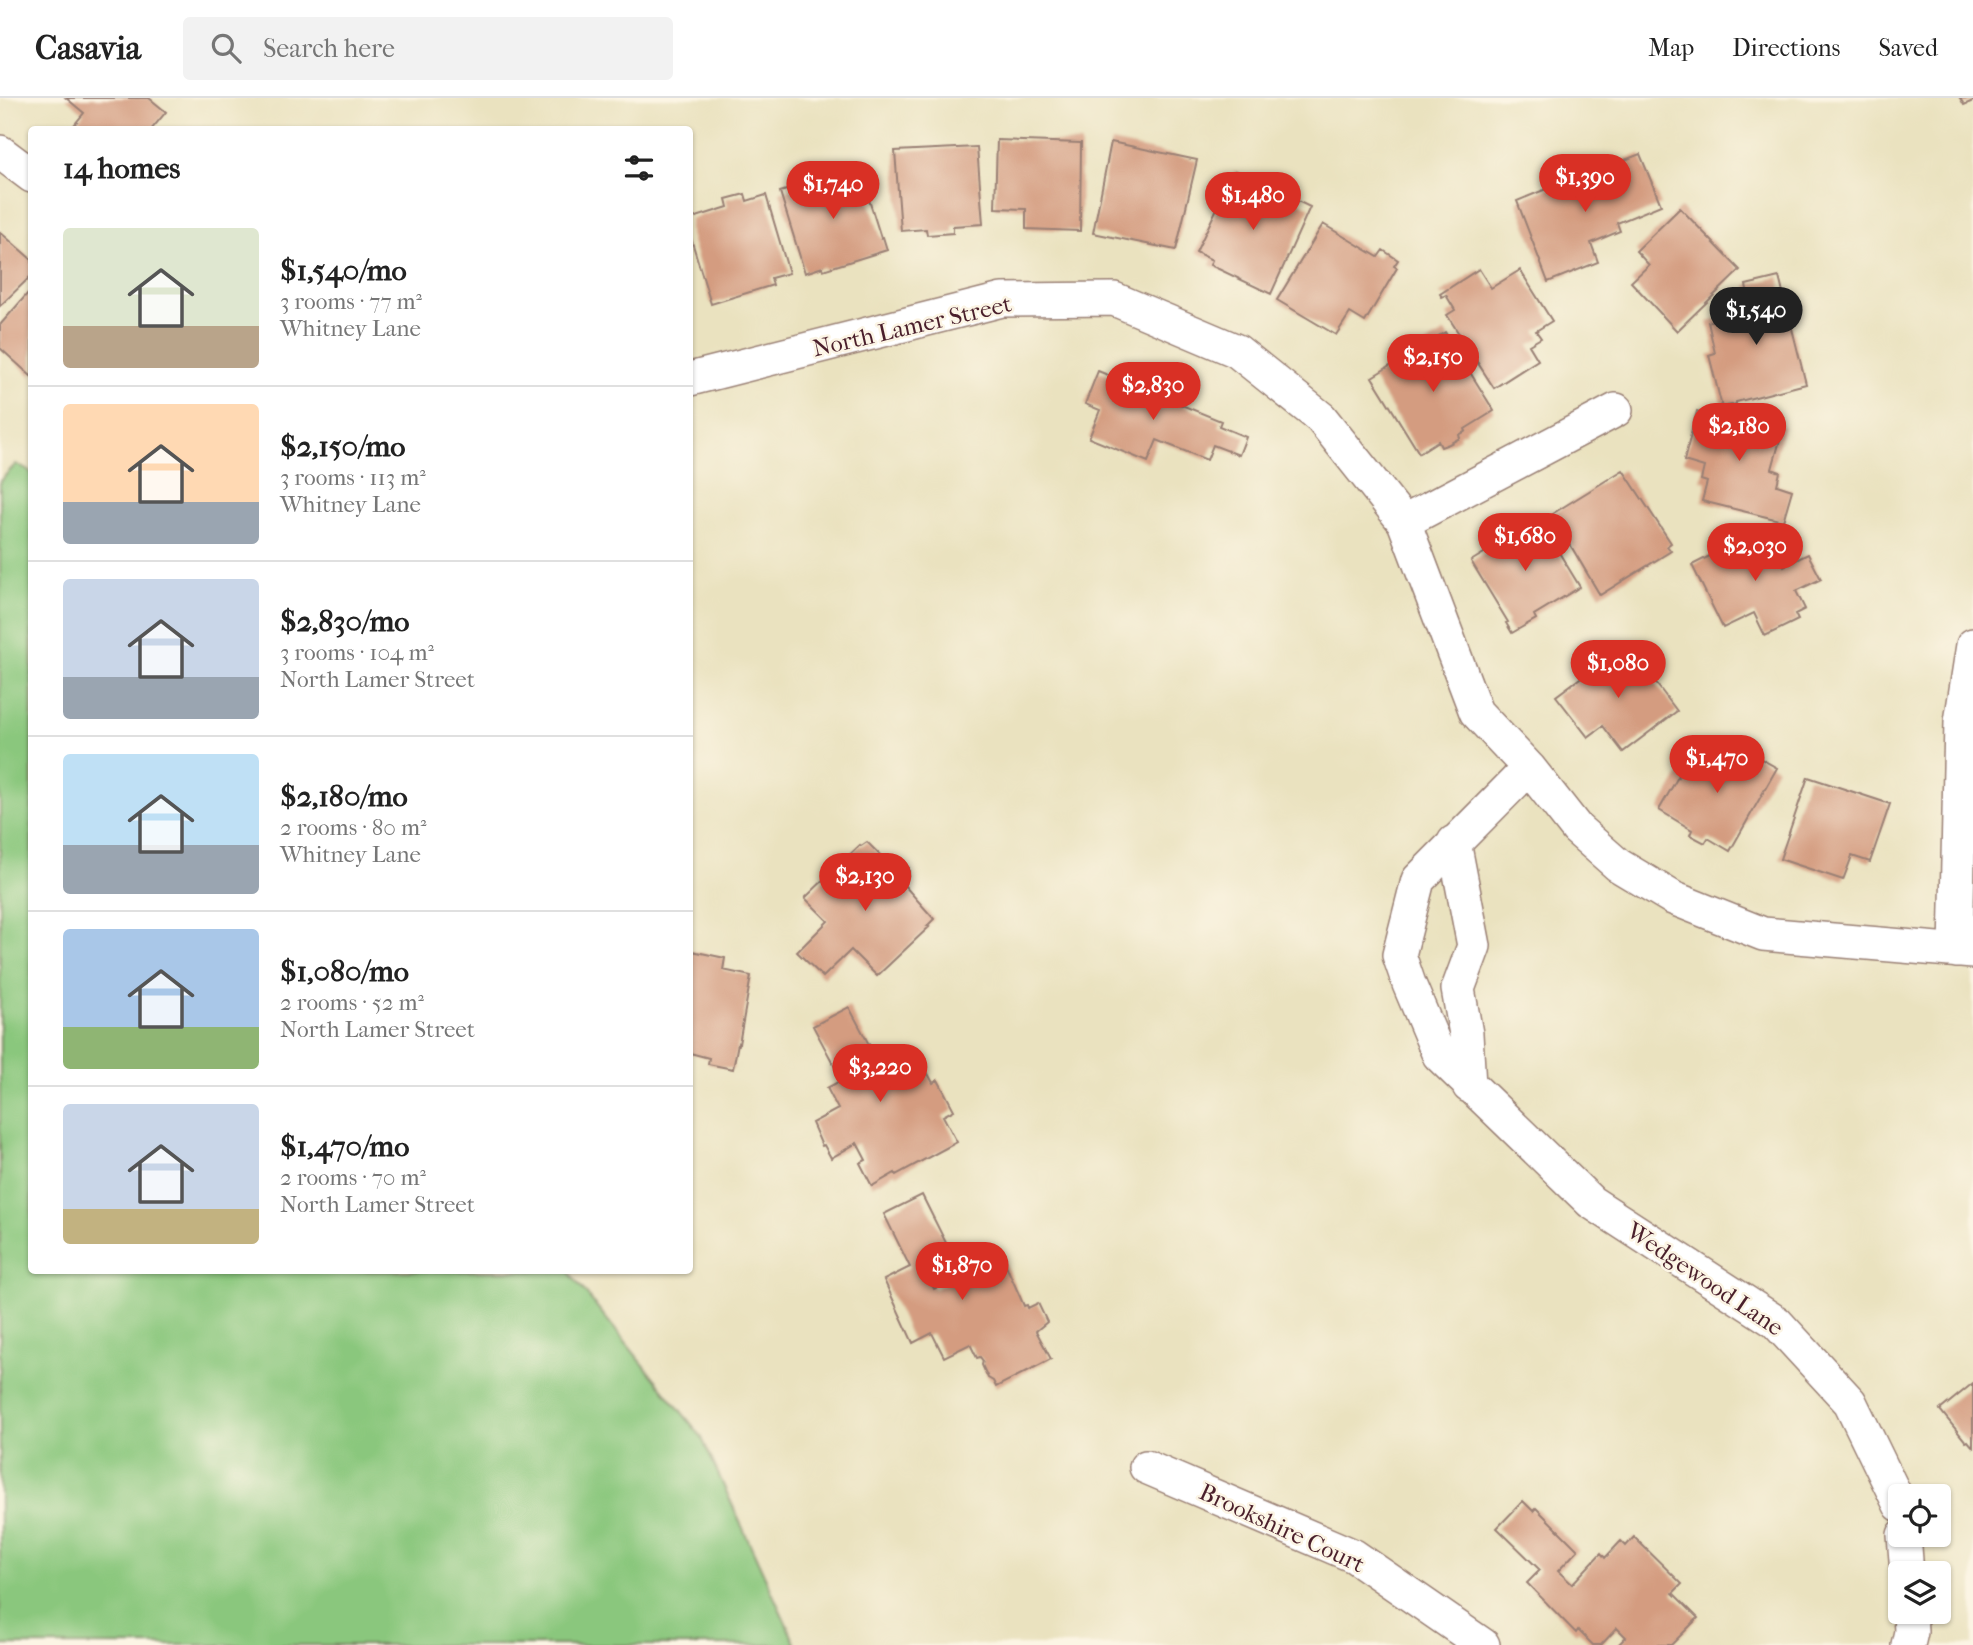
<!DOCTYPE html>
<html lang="en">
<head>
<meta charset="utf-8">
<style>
	:root { --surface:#fff; --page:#f2f2f2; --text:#222; --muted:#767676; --line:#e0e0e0; --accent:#d93025 }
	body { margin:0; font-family:"IM FELL French Canon",serif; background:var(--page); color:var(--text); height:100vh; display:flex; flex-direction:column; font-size:26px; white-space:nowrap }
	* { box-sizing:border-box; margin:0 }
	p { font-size:23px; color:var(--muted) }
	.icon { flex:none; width:38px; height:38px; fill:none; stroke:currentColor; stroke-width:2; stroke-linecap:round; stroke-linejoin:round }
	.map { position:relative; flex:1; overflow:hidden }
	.side { position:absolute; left:28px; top:28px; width:665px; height:1148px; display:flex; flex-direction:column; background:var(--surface); border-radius:7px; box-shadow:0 2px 5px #0004 }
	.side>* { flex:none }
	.controls { position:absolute; left:1888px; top:1386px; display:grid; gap:14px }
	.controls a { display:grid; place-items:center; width:63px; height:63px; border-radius:7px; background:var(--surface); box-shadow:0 2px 5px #0004; font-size:35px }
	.price { position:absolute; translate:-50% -60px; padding:0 16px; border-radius:24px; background:var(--accent); color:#fff; font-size:23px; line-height:46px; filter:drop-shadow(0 2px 4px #0008) }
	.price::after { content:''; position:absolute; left:50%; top:42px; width:21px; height:16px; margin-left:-10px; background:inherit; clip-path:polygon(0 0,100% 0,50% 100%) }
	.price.on { background:#222; color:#fff }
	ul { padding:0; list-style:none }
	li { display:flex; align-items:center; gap:21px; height:175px; padding:0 35px }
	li+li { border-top:2px solid var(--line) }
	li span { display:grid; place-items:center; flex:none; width:196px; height:140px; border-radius:7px; color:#555 }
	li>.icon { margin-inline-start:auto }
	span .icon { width:84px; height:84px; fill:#fffc; stroke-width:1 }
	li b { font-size:30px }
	h2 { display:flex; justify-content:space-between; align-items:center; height:84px; padding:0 35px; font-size:30px }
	header { display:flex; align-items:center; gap:42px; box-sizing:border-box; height:98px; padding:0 35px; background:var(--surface); border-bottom:2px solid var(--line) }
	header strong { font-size:33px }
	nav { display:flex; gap:38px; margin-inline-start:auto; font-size:24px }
	.search { width:490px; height:63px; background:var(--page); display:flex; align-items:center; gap:18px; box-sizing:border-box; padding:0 24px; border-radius:7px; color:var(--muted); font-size:26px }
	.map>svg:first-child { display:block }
</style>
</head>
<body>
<header>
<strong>Casavia</strong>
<div class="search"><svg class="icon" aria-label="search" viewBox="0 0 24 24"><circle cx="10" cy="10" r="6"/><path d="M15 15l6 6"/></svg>Search here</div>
<nav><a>Map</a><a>Directions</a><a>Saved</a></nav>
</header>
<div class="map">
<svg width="1973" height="1547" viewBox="0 0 1973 1547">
	<rect width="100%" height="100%" fill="#fcf5e5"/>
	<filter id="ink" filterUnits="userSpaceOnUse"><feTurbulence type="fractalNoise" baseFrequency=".0143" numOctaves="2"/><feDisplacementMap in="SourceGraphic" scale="14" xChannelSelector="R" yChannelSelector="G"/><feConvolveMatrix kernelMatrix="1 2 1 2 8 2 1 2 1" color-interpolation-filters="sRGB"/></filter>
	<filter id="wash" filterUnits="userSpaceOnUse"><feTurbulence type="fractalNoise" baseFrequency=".00686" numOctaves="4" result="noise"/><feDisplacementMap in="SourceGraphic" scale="28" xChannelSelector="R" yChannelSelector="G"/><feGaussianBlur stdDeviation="1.57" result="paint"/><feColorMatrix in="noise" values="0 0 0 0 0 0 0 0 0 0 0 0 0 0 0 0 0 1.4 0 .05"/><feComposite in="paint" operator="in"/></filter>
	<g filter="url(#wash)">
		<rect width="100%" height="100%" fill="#eae2bf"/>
		<!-- green -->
		<path fill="#8ac77d" stroke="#6a7354" stroke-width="2" d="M16,366l16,9v797l536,1 133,165 95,209h-796v-1164z"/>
		<g id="blocks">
			<!-- building -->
			<path fill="#d49c80" d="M66,0h83l17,14 -15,18h-71l-6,-5 10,-12z
				M1960,0h13v3l-9,4z
				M997,42l84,3 -1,88 -54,-2v-20l-31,-1z
				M1111,44l86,18 -21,90 -83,-17z
				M977,49l6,77 -30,2v7l-26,2 -1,-6 -25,2 -6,-80z
				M1640,56l21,51 -44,18 3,8 -29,12 7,19 -50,20 -31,-81 78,-32 3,7 6,-2 -2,-5z
				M859,70l22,70 2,-1 4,13 -64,20v-3l-18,6 -25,-81z
				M1235,73l75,36 -39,87 -61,-29 2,-5 -16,-8z
				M745,96l2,7 19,-6 23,78 -18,5 2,7 -62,19 -21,-69v-16l38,-12 -2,-8z
				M1680,110l60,62 -63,61 -46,-49 18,-17 -13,-14z
				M1323,126l55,33 5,-7 15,10 -4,6 3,2 -32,54 -15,-9 -14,22 -59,-35z
				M0,134l32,28v15l-32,31z
				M1479,171l12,19 29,-18 32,51 -16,10 5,7 -12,7 9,15 -44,28 -47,-73 8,-5 -9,-15 -4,2 -2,-3z
				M1779,179l27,107 -70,18v2l-14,3 -13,-52 6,-2 -7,-31 29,-8 -3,-12 15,-4 -3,-13z
				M28,195l4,3v81l-32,-29v-23z
				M1445,234l49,79 -29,18 1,2 -7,4 1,3 -11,6 -8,3 -3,-6 -19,12 -47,-76z
				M1098,273l123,50 -2,5 27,11 -7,18 -26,-10 -6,15 -50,-20 -9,22 -59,-24 11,-28 -15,-6z
				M1697,313l32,9 3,-8 52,14 -12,43 8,3 -3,13 15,5 -9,31 -81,-20 5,-19 -6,-2 3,-13 -20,-6z
				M1623,372l48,73 -4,3 4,5 -71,44 -48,-81z
				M1536,417l44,72 -46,28 2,4 -24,14 -6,-10 2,-1 -37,-61 18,-11 -3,-6z
				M1765,430l19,38 24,-12 13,25 -25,12 9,18 -10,5 3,6 -33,16 -11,-23 -31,15 -31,-63z
				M1626,546l51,67 -54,41 -20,-26 -15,11 -32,-41z
				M1698,644l47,28 9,-15 23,13 -47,83 -22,-13 -3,5 -15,-8 2,-5 -33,-20z
				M1808,679l82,27 -20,58 -18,-6 -9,24 -63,-21z
				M867,744l23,23 4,-4 6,-1 9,8v7l-6,9 31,35 -7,7 2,1 -52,49 -26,-26 -28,27 -26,-25 31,-31 -23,-23 55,-53 1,1z
				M692,853l33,7 -2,12 28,6 -12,68 -1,-1 -5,26 -25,-5 1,-6 -19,-5v-96z
				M849,909l33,62 34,-18 17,32 5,-3 16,30 -11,6 14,26 -61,33 -1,-2 -23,13 -12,-23 6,-3 -9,-17 -26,15 -7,-13 -2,1 -10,-23 26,-14 -11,-21 15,-8 -29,-54z
				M922,1097l31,62 -28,14 9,18 46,-23 4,8 21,-11 19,43 3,-1 1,3 10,-5 9,19 -11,9 15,28 -55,28 -3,-6 -5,-3 -6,-13 1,-4 -3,-4 -3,1 -7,-14 -26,13 -12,-24 -19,10 -29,-63 26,-13 -26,-53z
				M1973,1285v64l-5,-6 -2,1 -26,-32z
				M1523,1403l10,10 3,-3 42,42 -20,21 14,13 29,-31 4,5 16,-17 5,5 8,-9 48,47 -9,9 25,25 -27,27h-53l8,-8 -9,-9 -16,17h-8l-15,-15 -2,3 -49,-50 13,-13 -43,-42z"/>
		</g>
	</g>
	<g filter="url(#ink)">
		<use href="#blocks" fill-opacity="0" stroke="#9a8075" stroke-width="2"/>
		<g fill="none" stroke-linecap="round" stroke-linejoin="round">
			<!-- minor casing -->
			<g stroke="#9a8075" stroke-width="36">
				<path id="minor" d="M0,54l32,24
					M690,281l312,-79 112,-1 123,52 84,67 83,104 72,190 53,56 48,61 41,36 55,33 90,36 210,18
					M1404,424l212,-112
					M1529,670l-111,112 -19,75 10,29 30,71 152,147 185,120 74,80 50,103
					M1454,744l20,104 -16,43 8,45 3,52
					M1956,853l5,-229 12,-77
					M1146,1369l208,89 129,89
					M1904,1437l3,38
					M1908,1547l3,-13 -1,-20"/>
			</g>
			<!-- minor -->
			<use href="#minor" stroke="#fff" stroke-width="33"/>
		</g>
	</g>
	<g text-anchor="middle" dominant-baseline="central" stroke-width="5" stroke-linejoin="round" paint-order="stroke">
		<!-- street labels -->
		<g font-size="24" fill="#4a1f2b" stroke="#fcf5e5">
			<text transform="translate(912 228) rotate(-13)">North Lamer Street</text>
			<text transform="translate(1705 1181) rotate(34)">Wedgewood Lane</text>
			<text transform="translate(1282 1430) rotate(25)">Brookshire Court</text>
		</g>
	</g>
</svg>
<div class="controls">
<a><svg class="icon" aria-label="locate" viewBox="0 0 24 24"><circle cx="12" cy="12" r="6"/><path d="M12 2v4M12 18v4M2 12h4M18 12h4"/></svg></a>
<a><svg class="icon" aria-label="layers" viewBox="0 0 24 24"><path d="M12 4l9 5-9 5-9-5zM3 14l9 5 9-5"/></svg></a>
</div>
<b class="price" style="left:1585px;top:116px">$1,390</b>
<b class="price" style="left:833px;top:123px">$1,740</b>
<b class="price" style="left:1253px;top:134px">$1,480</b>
<b class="price on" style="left:1756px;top:249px">$1,540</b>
<b class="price" style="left:1433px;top:296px">$2,150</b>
<b class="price" style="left:1153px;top:324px">$2,830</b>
<b class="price" style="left:1739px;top:365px">$2,180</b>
<b class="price" style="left:1525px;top:475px">$1,680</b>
<b class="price" style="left:1755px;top:485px">$2,030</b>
<b class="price" style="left:1618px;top:602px">$1,080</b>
<b class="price" style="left:1717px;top:697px">$1,470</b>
<b class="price" style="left:865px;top:815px">$2,130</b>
<b class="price" style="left:880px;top:1006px">$3,220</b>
<b class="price" style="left:962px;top:1204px">$1,870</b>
<section class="side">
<h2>14 homes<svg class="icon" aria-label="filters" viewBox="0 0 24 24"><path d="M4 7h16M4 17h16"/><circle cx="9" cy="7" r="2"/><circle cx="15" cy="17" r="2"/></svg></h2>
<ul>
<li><span style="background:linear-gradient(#dfe7d0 70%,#b9a48a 0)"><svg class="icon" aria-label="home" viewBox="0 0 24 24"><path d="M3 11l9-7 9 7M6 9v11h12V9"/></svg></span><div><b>$1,540/mo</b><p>3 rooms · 77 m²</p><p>Whitney Lane</p></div></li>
<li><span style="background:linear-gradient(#ffd9b3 70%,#9aa5b1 0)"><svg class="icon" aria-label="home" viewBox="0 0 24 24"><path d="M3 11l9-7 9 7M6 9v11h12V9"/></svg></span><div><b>$2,150/mo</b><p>3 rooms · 113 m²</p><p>Whitney Lane</p></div></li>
<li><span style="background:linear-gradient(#c9d6e8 70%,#9aa5b1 0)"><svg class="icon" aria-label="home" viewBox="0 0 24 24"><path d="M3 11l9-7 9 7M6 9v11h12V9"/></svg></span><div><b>$2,830/mo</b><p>3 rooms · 104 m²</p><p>North Lamer Street</p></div></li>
<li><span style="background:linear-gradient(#bfe0f5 65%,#9aa5b1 0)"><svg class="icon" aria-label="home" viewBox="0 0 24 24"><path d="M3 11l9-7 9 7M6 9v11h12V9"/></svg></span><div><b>$2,180/mo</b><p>2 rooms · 80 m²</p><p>Whitney Lane</p></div></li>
<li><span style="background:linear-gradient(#a9c7e8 70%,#8fb573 0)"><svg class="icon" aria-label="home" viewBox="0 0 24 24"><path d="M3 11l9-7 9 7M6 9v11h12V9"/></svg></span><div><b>$1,080/mo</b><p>2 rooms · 52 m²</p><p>North Lamer Street</p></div></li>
<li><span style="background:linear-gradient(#c9d6e8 75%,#c2b280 0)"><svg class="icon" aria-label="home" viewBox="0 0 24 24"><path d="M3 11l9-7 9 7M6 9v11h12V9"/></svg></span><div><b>$1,470/mo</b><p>2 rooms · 70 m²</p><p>North Lamer Street</p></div></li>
</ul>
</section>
</div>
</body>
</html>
